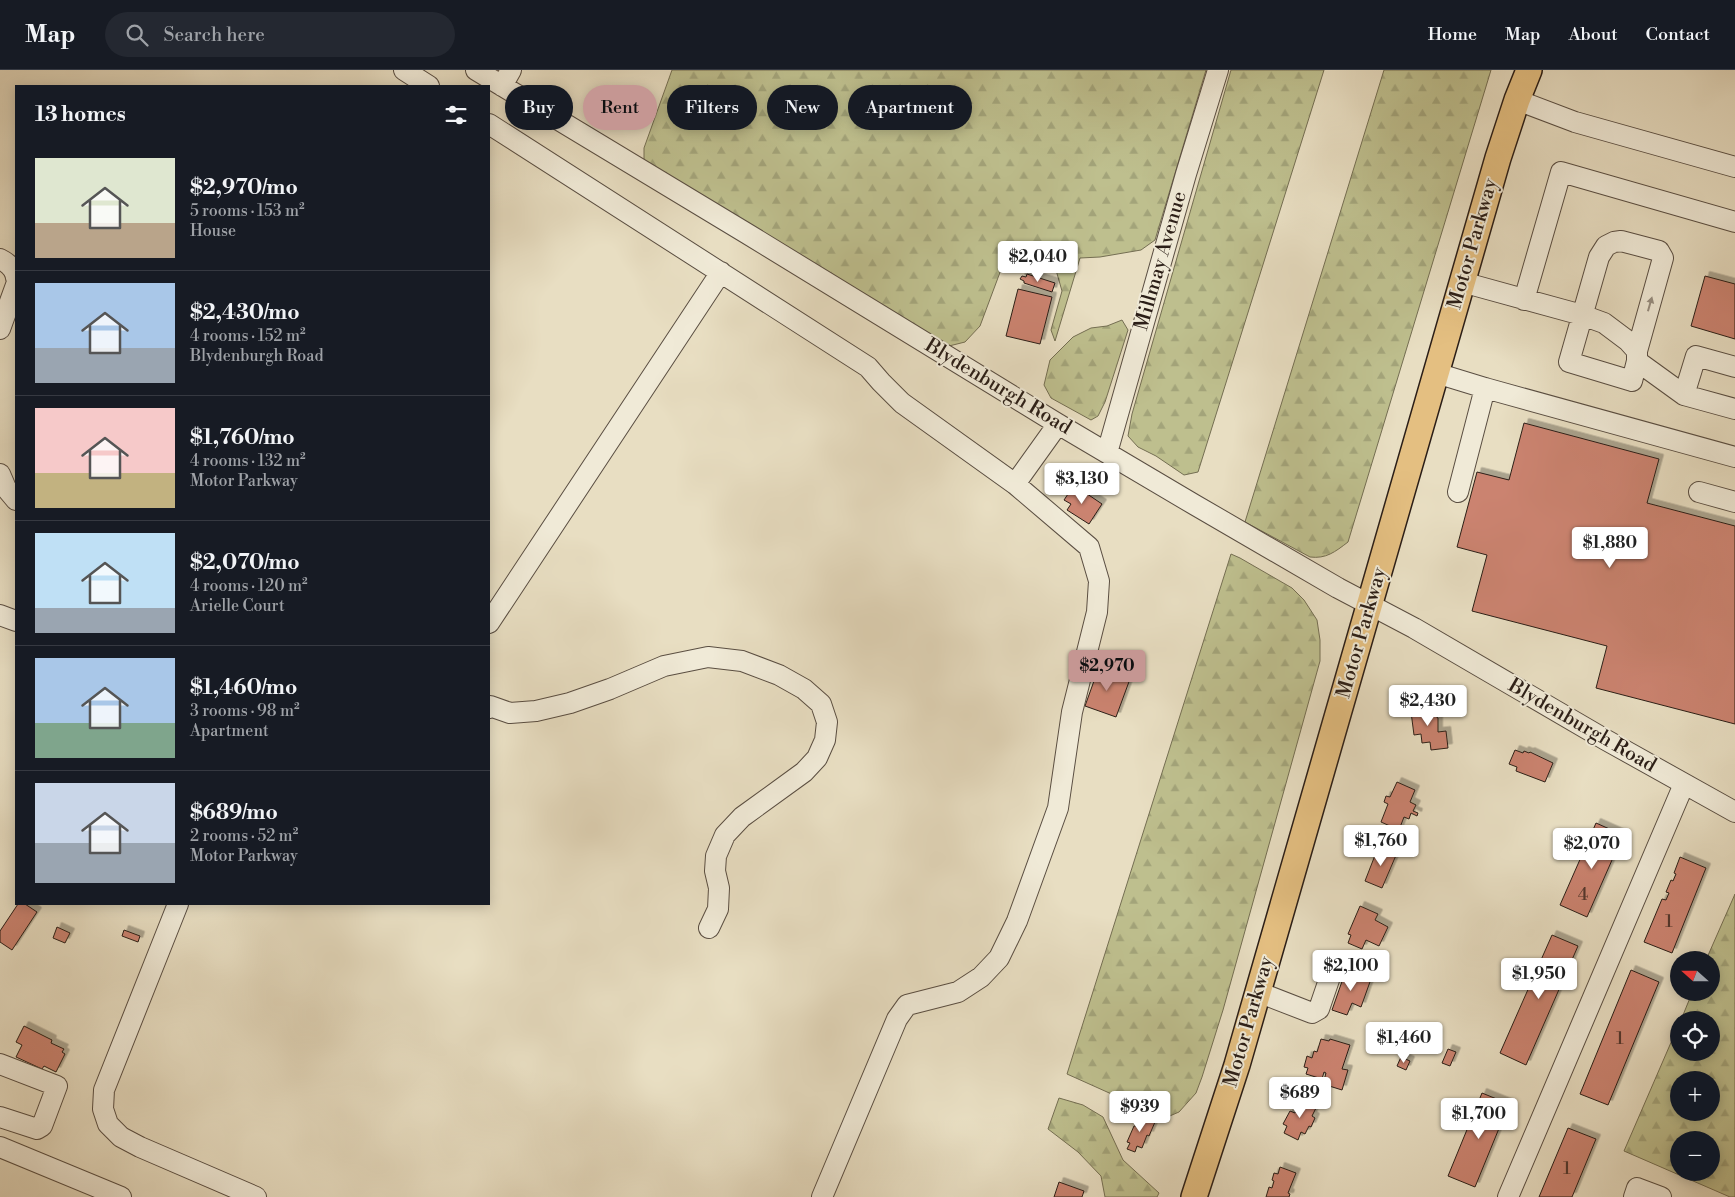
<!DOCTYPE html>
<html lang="en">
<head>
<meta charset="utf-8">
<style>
	:root { --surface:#171b24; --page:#242831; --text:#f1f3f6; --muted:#9ea1a6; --line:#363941; --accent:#c59692 }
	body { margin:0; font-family:"Libre Bodoni",serif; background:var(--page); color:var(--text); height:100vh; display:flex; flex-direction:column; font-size:19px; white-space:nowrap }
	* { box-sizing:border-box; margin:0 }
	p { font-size:16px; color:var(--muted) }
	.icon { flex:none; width:28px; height:28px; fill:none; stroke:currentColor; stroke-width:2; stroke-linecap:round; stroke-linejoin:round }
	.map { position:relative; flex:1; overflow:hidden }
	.side { position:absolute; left:15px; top:15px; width:475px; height:820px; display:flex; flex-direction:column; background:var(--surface); border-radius:0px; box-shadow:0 2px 12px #0003 }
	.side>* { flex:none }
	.guide { position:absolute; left:505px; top:15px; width:475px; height:45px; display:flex; gap:10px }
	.needle { width:32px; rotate:291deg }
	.buttons { position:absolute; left:1670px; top:881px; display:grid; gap:10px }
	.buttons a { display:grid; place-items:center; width:50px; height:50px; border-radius:50%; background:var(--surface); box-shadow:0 2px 12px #0003; font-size:25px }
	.price { position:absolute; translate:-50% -42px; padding:0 11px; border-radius:5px; background:#fff; color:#222; font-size:16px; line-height:32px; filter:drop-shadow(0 1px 2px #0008) }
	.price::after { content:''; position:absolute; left:50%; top:30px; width:15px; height:11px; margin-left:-8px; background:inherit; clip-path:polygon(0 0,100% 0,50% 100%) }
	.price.on { background:var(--accent); color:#111 }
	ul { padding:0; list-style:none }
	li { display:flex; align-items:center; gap:15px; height:125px; padding:0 20px }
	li+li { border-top:1px solid var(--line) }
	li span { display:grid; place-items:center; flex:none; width:140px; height:100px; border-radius:0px; color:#555 }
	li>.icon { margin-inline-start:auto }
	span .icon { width:60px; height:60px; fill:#fffc; stroke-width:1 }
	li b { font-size:21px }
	h2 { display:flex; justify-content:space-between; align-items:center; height:60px; padding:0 20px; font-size:21px }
	.chip { padding:0 18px; border-radius:22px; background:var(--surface); box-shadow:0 2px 12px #0003; font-size:18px; line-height:45px }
	.chip.on { background:var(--accent); color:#111 }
	header { display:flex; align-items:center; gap:30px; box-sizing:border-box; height:70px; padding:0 25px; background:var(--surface); border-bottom:1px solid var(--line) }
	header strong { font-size:24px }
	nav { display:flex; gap:28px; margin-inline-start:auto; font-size:18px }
	.search { width:350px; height:45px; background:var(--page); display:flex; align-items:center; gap:12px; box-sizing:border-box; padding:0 18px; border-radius:28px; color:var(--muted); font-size:19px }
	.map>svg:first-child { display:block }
</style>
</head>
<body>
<header>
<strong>Map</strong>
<div class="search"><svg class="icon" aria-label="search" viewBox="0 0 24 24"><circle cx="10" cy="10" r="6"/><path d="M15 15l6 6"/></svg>Search here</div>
<nav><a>Home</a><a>Map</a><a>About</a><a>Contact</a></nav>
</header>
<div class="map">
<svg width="1735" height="1127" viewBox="0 0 1735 1127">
	<defs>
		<pattern id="forest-firs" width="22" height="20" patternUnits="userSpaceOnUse" patternTransform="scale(1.25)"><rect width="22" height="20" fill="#bebf8e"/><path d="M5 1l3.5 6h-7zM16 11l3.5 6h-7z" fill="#a3a47a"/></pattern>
		<filter id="shadow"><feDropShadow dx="4.5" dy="-4.5" stdDeviation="0" flood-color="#0004"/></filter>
	</defs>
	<rect width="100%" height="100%" fill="#e8dec2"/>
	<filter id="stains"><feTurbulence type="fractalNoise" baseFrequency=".004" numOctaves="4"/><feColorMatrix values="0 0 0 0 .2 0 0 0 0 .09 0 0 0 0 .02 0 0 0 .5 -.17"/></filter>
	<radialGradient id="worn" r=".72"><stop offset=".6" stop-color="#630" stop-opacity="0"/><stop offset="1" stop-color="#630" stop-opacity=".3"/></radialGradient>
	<!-- forest -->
	<path fill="url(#forest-firs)" stroke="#746e52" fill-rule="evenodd" d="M672,0h534l-51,170 -14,10 -41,7 -20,1 -25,83 -4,-11 11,-39 -6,-21 -13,-8 -29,-5 -12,10 -22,59 -15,16 -24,6 -297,-187v-13z
		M1231,0h93l-126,402 -14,3 -28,-19 -18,-9 -10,-11 4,-22z
		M1384,0h107l-143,472c-13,10 -22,17 -38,15l-65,-35z
		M1122,250l6,10 -23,72 -7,14 -7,4 -40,-22 -7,-13 6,-25 23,-23 18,-9 16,-2z
		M1231,484l9,4 52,30 12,12 13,20 3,20v21l-97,349 -21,67 -6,16 -17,19 -14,6 -98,-44z
		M1735,824v303h-5l-106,-46 55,-127v28h32v-32h-30l11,-27 19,-1v-32h-5zM1679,1010h32v32h-32zM1679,1070h32v32h-32z
		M1059,1028l24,7 20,12 20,43 36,33 -2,4h-52l-4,-21 -23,-24 -30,-23z"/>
	<!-- building -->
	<path fill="#cb836f" stroke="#2b1e17" filter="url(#shadow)" d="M1027,204l28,9 -3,9 -28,-9v-2l-4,-2 2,-3 4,1z
		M1705,206l30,8v55l-44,-13z
		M1018,219l34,8 -12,47 -34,-8z
		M1524,353l135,36 -12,44 88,23v198l-139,-36 11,-42 -135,-35 15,-56 -30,-8 20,-75 32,8z
		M1074,415l28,19 -13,20 -22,-14 4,-6 -7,-4z
		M1099,597l31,12 -14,38 -31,-11z
		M1419,633l6,2h8l1,10 4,3v14l8,-1 2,17 -17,2 -1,-8 -8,1 -1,-9 -7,1 -3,-23h4l-1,-4z
		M1515,680l8,3 1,-2 5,2 1,-1 23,11 -8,19 -29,-11 1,-4 -8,-3z
		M1397,712l18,8 -5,12 6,3 -3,6 5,2 -1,3 -6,-3 -2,6 -5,-2 -5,13 -18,-8 7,-18 -4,-2 2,-6 4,1z
		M1596,753l27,12 -36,82 -27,-12z
		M1379,775l18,8 -15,35 -17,-7z
		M1680,787l26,11 -34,85 -28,-11 18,-43 4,1 3,-7 -3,-1 5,-12 2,1 3,-7 -2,-1z
		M18,834h7l12,8 -25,38 -12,-8v-11z
		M1360,836l18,8 -3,6 13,7 -9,19 -13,-6 -4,9 -14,-6 3,-8 -3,-1z
		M57,857l13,6 -5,10 -12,-5z
		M124,860l16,6 -2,6 -16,-6z
		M1552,865l26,11 -52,119 -26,-12z
		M1346,900l25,9 -10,28 -9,-4 -5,12 -15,-5z
		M1631,900l28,12 -51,123 -28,-11z
		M24,956l28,14 -1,3 13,6 -2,3 3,2 -9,18 -12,-6 -2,3 -26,-12 6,-12 -6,-3z
		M1321,969l8,2 1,-2 20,6 -8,24 6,1 -6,20 -16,-5 1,-4 -3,-1 2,-7 -2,-1 -2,7 -16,-5 2,-6 -4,-1 3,-11 5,2 2,-7 3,1z
		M1448,979l8,3 -6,14 -8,-3z
		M1401,987l9,4 -4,9 -9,-4z
		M1482,1023l27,11 -34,83 -27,-11z
		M1302,1028l16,6 -6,12 3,2 -4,9 -2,-1 -4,8 -4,-2 -3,8 -14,-7 3,-7 -4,-2 7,-13 5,2z
		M1140,1046l15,6 -6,14 -2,-1 -5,13 -5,-2 -2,6 -8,-3 3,-6 -3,-1 7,-16h2z
		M1568,1058l28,11 -24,58h-33z
		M1280,1097l16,6 -8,20 2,1 -1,3h-23l3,-10 3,1 2,-7 -2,-1 2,-7 4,1z
		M1059,1112l25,9 -2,6h-28z"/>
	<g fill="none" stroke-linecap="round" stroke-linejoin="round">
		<!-- minor casing -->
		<g stroke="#5a4e42" stroke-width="22">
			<path id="minor" d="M404,0l25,16
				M476,0l270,163 312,191 137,81 143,83 76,40 192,112 129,72
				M502,16l9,-16
				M1517,30l58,22 160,45
				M489,54l379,243 13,15 21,21 113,81 74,63 10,34 -2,31 -25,100 -14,96 -41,113 -18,37 -18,19 -23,15 -51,13 -10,14 -75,178
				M0,189c8,4 15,9 16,19
				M1462,212l120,33 22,8 24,18 9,10v10l-5,20 -63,-19 30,-105 7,-11 8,-4 7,-1 38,10 4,7 -26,93
				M1524,230l37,-128 174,50
				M0,259l16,-44
				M1637,291l47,34 51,14
				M1436,303l49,15 250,69
				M1684,325l12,-39 39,11
				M1107,383l79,-279 32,-104
				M0,404l6,14 10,12
				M1015,414l43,-60
				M1458,422l27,-104
				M1699,422l36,10
				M0,545l16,6
				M489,553l232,-351
				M489,638l1,-2 20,7 26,-2 34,-8 40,-14 54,-23 44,-9 34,4 37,14 25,14 17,15 6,18 -2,18 -8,18 -13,14 -62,45 -17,18 -9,21 -1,15 4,17 -1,21 -9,19
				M178,834l-74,186 -1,19 5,15 13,13 19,10 116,50
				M1258,922l54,21 7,-4 13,-38
				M0,994l57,22 -15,40 -5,3 -37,-12
				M0,1077l121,50
				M1508,1127l176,-413
				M1634,1127l3,-9 24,9"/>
		</g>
		<!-- major casing -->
		<g stroke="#2b1e17" stroke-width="28">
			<path id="major" d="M1194,1127l43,-132 261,-907 19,-58 12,-30"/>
		</g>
		<!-- minor -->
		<use href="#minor" stroke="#f0ead7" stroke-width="20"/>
		<!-- major -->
		<use href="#major" stroke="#e4bf81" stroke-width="25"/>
	</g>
	<!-- one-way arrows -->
	<defs><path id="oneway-solid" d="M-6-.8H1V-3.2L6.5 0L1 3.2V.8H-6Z" transform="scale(1.25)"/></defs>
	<use fill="#978e81" href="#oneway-solid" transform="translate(1650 234) rotate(-74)"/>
	<g text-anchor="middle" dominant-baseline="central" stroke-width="4" stroke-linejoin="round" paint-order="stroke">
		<!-- number labels -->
		<g font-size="18" fill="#53372d">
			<text x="1583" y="824">4</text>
			<text x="1669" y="851">1</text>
			<text x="1620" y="968">1</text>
			<text x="1567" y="1098">1</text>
		</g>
		<!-- street labels -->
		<g font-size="20" fill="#2b1e17" stroke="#f0ead7">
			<text transform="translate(1473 174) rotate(-74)">Motor Parkway</text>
			<text transform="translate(1161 191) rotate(-74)">Millmay Avenue</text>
			<text transform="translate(998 317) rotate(31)">Blydenburgh Road</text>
			<text transform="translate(1362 563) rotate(-74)">Motor Parkway</text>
			<text transform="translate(1582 656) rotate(30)">Blydenburgh Road</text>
			<text transform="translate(1249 952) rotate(-74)">Motor Parkway</text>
		</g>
	</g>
	<rect width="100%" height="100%" filter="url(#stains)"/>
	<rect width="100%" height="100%" fill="url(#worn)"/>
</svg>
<div class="buttons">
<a><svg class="needle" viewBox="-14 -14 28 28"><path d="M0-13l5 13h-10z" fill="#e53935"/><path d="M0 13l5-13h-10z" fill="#9ea1a6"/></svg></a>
<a><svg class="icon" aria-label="locate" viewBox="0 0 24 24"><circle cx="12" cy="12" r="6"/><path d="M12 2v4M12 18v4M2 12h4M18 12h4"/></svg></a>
<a>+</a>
<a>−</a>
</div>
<b class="price" style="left:1038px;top:213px">$2,040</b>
<b class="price" style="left:1082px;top:435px">$3,130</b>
<b class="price" style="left:1610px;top:499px">$1,880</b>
<b class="price on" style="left:1107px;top:622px">$2,970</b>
<b class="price" style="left:1428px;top:657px">$2,430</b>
<b class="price" style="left:1381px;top:797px">$1,760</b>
<b class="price" style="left:1592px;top:800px">$2,070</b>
<b class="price" style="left:1351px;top:922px">$2,100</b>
<b class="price" style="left:1539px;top:930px">$1,950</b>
<b class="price" style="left:1404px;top:994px">$1,460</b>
<b class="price" style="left:1300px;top:1049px">$689</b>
<b class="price" style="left:1140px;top:1063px">$939</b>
<b class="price" style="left:1479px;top:1070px">$1,700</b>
<div class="guide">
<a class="chip">Buy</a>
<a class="chip on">Rent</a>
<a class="chip">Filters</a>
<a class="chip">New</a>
<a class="chip">Apartment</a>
</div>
<section class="side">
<h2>13 homes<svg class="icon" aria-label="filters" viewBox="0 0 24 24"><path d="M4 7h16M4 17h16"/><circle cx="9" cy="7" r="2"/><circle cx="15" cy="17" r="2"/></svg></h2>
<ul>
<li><span style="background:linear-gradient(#dfe7d0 65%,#b9a48a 0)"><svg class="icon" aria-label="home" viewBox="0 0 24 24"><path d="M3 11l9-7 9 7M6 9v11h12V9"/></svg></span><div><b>$2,970/mo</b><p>5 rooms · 153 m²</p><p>House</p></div></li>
<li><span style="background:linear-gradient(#a9c7e8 65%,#9aa5b1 0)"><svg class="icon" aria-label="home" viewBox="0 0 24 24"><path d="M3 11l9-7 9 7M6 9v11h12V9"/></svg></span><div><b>$2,430/mo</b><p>4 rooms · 152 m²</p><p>Blydenburgh Road</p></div></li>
<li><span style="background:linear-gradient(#f6c9c9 65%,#c2b280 0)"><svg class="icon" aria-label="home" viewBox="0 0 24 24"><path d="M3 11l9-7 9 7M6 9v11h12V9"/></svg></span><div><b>$1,760/mo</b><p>4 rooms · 132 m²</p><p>Motor Parkway</p></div></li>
<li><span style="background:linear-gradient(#bfe0f5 75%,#9aa5b1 0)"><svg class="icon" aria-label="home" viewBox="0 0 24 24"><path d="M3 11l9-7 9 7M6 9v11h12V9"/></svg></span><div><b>$2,070/mo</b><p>4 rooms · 120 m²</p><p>Arielle Court</p></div></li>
<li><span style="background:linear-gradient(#a9c7e8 65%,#7fa58c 0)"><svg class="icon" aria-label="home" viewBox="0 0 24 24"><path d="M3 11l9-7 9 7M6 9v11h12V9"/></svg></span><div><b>$1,460/mo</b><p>3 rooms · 98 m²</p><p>Apartment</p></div></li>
<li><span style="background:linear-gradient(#c9d6e8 60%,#9aa5b1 0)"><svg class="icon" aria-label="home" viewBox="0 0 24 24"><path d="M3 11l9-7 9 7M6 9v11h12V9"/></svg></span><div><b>$689/mo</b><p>2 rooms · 52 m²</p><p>Motor Parkway</p></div></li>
</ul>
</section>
</div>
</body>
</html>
